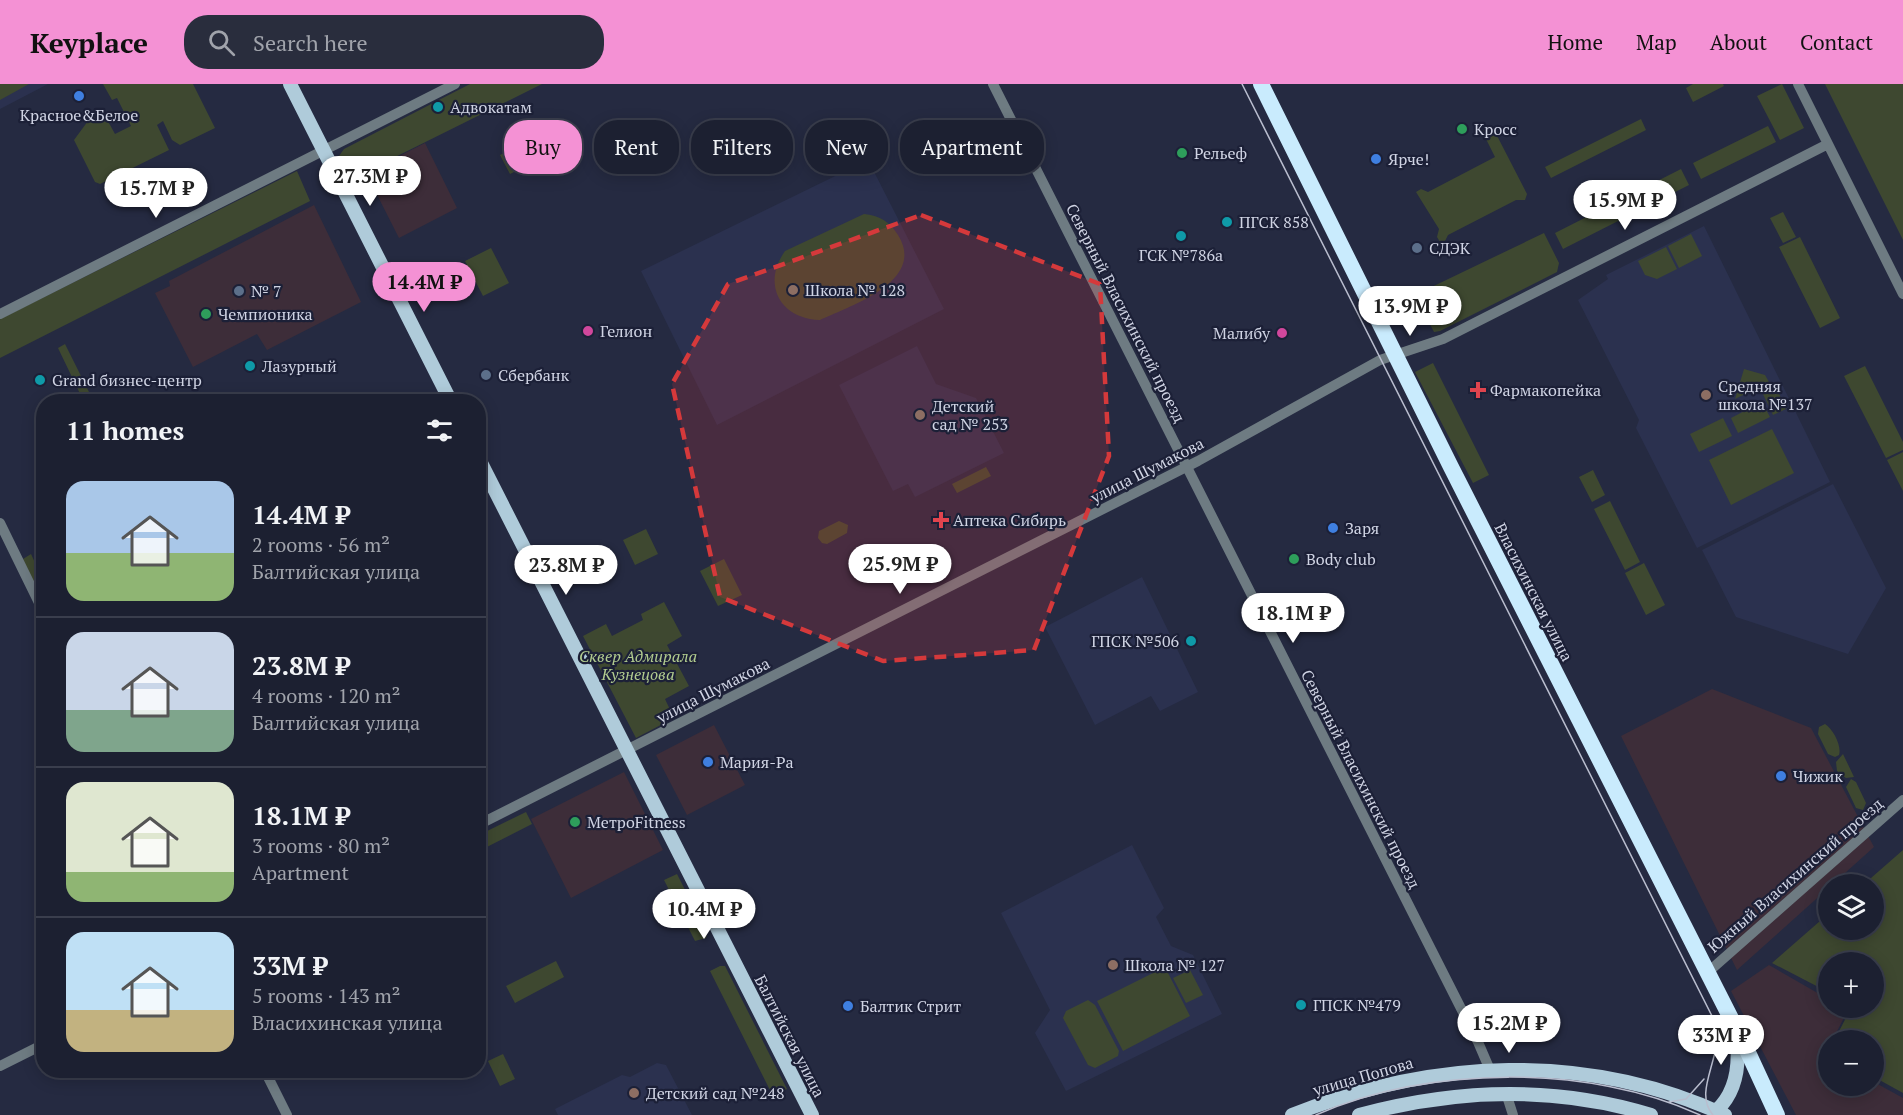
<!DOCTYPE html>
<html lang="en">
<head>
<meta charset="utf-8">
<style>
	:root { --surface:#1c2031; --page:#292d3d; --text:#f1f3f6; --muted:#a0a3ab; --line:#3a3e4d; --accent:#f491d4 }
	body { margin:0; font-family:"PT Serif",serif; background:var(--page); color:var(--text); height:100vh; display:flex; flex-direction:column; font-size:22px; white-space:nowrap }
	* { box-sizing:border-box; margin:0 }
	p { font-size:20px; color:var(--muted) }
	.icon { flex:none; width:33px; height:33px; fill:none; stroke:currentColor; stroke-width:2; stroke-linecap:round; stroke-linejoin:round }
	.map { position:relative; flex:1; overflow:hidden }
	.drawer { position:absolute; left:36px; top:310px; width:450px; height:684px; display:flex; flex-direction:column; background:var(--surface); border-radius:24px; box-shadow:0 3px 15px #0003,0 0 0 2px var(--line) }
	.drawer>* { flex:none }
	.hud { position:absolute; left:504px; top:36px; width:570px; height:54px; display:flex; gap:12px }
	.controls { position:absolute; left:1818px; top:790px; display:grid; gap:12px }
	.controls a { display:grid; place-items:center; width:66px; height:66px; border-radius:50%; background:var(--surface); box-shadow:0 3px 15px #0003,0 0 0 2px var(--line); font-size:30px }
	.price { position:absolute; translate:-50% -51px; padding:0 14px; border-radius:21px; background:#fff; color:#222; font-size:20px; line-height:39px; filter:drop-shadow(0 2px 3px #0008) }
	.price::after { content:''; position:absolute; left:50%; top:36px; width:18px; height:14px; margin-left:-9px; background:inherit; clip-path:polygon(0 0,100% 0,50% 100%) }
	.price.current { background:var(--accent); color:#111 }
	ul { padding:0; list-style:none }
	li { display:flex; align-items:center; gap:18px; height:150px; padding:0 30px }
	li+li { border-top:2px solid var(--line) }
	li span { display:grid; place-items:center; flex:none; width:168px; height:120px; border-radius:18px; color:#555 }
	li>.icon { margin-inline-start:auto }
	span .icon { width:72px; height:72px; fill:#fffc; stroke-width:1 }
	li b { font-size:26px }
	h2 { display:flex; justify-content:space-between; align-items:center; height:72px; padding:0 30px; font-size:26px }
	.chip { padding:0 21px; border-radius:24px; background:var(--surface); box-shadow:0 3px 15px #0003,0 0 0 2px var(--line); font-size:21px; line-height:54px }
	.chip.current { background:var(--accent); color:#111 }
	header { display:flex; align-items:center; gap:36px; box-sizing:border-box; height:84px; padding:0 30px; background:var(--accent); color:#111 }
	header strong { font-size:28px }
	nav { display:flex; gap:33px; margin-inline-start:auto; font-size:21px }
	.search { width:420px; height:54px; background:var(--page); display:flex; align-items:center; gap:15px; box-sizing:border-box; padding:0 21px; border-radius:24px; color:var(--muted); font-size:22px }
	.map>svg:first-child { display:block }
</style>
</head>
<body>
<header>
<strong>Keyplace</strong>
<div class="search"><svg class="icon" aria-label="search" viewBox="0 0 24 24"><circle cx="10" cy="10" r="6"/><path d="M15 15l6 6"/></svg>Search here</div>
<nav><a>Home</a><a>Map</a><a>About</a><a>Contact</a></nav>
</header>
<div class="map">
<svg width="1903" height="1031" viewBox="0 0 1903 1031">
	<rect width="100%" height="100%" fill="#252a41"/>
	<!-- commercial -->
	<path fill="#3d2d39" d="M425,59l32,65 -58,30 -33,-65z
		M314,121l47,97 -94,48 -10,-16 -64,33 -38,-74 15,-7 -1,-5z
		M1712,605l99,39 63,119 -137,123 -116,-234z
		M714,641l31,60 -58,30 -31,-60z
		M624,688l39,78 -92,48 -40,-79z
		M1769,881l59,34v9l20,2 -16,31h-4l-4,14 4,3v28h46v-4l29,16v17h-107l-65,-124z"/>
	<!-- built -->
	<path fill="#2b314f" d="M0,0h48l-48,25z
		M868,76l76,149 -227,116 -76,-154z
		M1704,142l126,256 -133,66 -61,-120 3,-8 -61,-120 30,-21 -2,-4z
		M917,262l19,38 40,14 28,55 -89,44 -7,-13 -15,7 -54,-106z
		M1833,400l53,104 -38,66 -112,-37 -34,-67z
		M1142,493l56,115 -38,19 -9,-15 -56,29 -50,-98z
		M1132,761l32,63 -8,9 15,29 22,9 29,59 -156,77 -31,-58 15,-23 -49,-97z
		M657,979l9,2 26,50h-134l-3,-6 67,-34 8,2z"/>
	<!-- green -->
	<path fill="#3e4830" d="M0,0h29l-29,16z
		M103,0h90l22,44 -35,17 -8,-5 -9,-19 -6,4 12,25 -69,34 -5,-2 -21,-42 14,-19 12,-8 4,1 11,20 16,-8 -14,-28 -5,2z
		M470,0h72l-185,92h-9l-9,-20 5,-7z
		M1693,0h30l1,2 -31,16 -7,-14z
		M1782,0l22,44 -24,12 -23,-44z
		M1825,0h78v156z
		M1641,35l5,11 -95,48 -6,-11z
		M1492,42l35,68 -2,6h-9l-68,35 -3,6 -5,1 -3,-5 2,-8 -23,-37 5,-3 7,3 67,-35 -13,-26z
		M1768,42l8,16 -75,37 -8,-16z
		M525,59l9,19 -24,12 -10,-19z
		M1681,85l8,16 -126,64 -8,-16z
		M297,87l13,30 -310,157v-39z
		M1783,128l13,25 -13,6 -13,-25z
		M864,130c15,1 26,8 34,21 29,46 -48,71 -78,85 -39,-1 -59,-35 -35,-69z
		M1544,149l15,30 -2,9 -117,59 -6,1 -19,-37z
		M1691,150l11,22 -23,12 -11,-22z
		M1800,153l40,81 -20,10 -41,-81z
		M1666,163l11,22 -20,10 -12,-4 -7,-14z
		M491,164l18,35 -26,13 -18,-35z
		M65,260l29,58h-10l-26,-54z
		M1433,279l56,112 -16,8 -58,-111z
		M1865,282l38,76v8l-17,8 -42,-82z
		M1744,285l21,6 4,7 -34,17z
		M1775,301l11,24 -13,6 -11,-23z
		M1762,318l8,15 -32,16 -7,-15z
		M1723,334l9,18 -33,16 -9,-18z
		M1772,345l22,44 -63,32 -22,-45z
		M1903,368v39l-16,-31z
		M986,383l5,9 -34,17 -5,-9z
		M1593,386l12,25 -13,7 -13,-25z
		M1610,417l30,61 -15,8 -31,-61z
		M839,437l9,4 -1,8 -20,11 -5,-1 -4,-5 1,-7z
		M646,445l12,25 -23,11 -12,-25z
		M31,470l12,26v26l-20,-47z
		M724,475l18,36 -24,11 -18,-35z
		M1644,479l21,42 -19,10 -21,-42z
		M664,518l18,34 -15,9 22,41 -24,13 9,19 -38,20 -53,-102 23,-12 6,12 31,-16 -2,-6z
		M1825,640c8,5 17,22 14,31l-4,2 -7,-3 -10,-20 1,-7z
		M1843,670l11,23 -8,1 -9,-7 -1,-9z
		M1851,695l5,3 10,21 -3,7 -7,-2 -10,-21z
		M526,728l6,12 -53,27v-16z
		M1903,766v243l-29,-16v-36h-40l17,-33h23v-45h-46v29l-56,-29 56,-49v16h46v-45h-11z
		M677,790l30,59 -1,5 -11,3 -31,-61z
		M556,877l8,16 -49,26 -9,-17z
		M720,882h5l62,123 -14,7 -63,-125z
		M1165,883l25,49 -67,35 -26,-50z
		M1190,886l13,25 -17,8 -13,-25z
		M1088,916l7,5 24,46 -1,5 -23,12 -7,-3 -25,-47 3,-7z
		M503,970l12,25 -15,7 -12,-25z"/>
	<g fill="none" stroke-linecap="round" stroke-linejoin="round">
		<!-- minor -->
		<path stroke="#6e7b82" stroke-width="10" d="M993,0l485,958 12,28
			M1798,0l105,210
			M0,230l455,-230
			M0,439l44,90
			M478,741l720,-364 182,-101 63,-21 385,-195
			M1707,889l196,-173
			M0,982l44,-22
			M265,987l22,44
			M1506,1009l7,22"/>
		<!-- major -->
		<path stroke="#afcbda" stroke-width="14" d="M290,0l161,318
			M478,373l334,658
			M1716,1027c22,-20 24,-50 20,-77
			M1292,1031c139,-56 294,-64 433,0
			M1359,1031c97,-26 195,-30 292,0"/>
		<!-- highway -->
		<path stroke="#c9ebfd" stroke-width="16" d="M1261,0l190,383 295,581 31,67"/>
		<!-- tram -->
		<path stroke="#b9bdce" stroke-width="1.5" d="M1242,0l472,936c13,33 -23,70 -1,95
			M1669,1018l17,-3 18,-20
			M1316,1031c111,-50 274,-51 384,0"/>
	</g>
	<!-- marked area -->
	<path fill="#d5393b" fill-opacity="0.2" stroke="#d5393b" stroke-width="4.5" stroke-dasharray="12 8" stroke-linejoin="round" d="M921,131l179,69 9,172 -75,194 -151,11 -163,-64 -48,-213 56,-100z"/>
	<!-- markers -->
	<g fill="#3f7fe0" stroke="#1c2037" stroke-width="2">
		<circle cx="79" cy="12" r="6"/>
		<circle cx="1376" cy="75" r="6"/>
		<circle cx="1333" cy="444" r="6"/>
		<circle cx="708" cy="678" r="6"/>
		<circle cx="1781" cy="692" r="6"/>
		<circle cx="848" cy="922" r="6"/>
	</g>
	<g fill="#0f9aa8" stroke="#1c2037" stroke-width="2">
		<circle cx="438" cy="23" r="6"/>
		<circle cx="1227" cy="138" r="6"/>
		<circle cx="1181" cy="152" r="6"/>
		<circle cx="250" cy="282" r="6"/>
		<circle cx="40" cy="296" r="6"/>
		<circle cx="1191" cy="557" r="6"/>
		<circle cx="1301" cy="921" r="6"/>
	</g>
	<g fill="#2e9e5b" stroke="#1c2037" stroke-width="2">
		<circle cx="1462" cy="45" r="6"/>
		<circle cx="1182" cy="69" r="6"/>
		<circle cx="206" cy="230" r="6"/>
		<circle cx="1294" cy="475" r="6"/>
		<circle cx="575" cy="738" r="6"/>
	</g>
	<g fill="#5c6f8a" stroke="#1c2037" stroke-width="2">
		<circle cx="1417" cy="164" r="6"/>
		<circle cx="239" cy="207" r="6"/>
		<circle cx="486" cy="291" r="6"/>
	</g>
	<g fill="#8d6e63" stroke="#1c2037" stroke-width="2">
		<circle cx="793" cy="206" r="6"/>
		<circle cx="1706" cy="311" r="6"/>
		<circle cx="920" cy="331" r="6"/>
		<circle cx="1113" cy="881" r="6"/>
		<circle cx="634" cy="1009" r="6"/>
	</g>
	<g fill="#d1479c" stroke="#1c2037" stroke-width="2">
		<circle cx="588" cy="247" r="6"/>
		<circle cx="1282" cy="249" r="6"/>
	</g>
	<g fill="#e0444e" stroke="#1c2037" stroke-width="2">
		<path d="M1475 297h6v6h6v6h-6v6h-6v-6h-6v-6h6z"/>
		<path d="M938 427h6v6h6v6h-6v6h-6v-6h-6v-6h6z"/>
	</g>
	<g text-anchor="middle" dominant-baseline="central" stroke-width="4.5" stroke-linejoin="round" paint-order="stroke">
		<!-- poi labels -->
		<g font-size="16" fill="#d0d4e4" stroke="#1c2037" text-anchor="start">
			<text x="450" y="23">Адвокатам</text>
			<text x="79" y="31" text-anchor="middle">Красное&amp;Белое</text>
			<text x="1474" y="45">Кросс</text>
			<text x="1194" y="69">Рельеф</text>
			<text x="1388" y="75">Ярче!</text>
			<text x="1239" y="138">ПГСК 858</text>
			<text x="1429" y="164">СДЭК</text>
			<text x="1181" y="171" text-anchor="middle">ГСК №786а</text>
			<text x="805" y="206">Школа № 128</text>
			<text x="251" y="207">№ 7</text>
			<text x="218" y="230">Чемпионика</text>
			<text x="600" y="247">Гелион</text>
			<text x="1270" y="249" text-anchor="end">Малибу</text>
			<text x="262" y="282">Лазурный</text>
			<text x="498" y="291">Сбербанк</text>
			<text x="52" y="296">Grand бизнес-центр</text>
			<text x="1718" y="302">Средняя<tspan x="1718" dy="18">школа №137</tspan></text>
			<text x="1490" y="306">Фармакопейка</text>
			<text x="932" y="322">Детский<tspan x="932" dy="18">сад № 253</tspan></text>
			<text x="953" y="436">Аптека Сибирь</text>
			<text x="1345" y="444">Заря</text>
			<text x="1306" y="475">Body club</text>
			<text x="1179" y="557" text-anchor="end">ГПСК №506</text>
			<text x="720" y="678">Мария-Ра</text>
			<text x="1793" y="692">Чижик</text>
			<text x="587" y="738">МетроFitness</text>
			<text x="1125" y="881">Школа № 127</text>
			<text x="1313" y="921">ГПСК №479</text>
			<text x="860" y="922">Балтик Стрит</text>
			<text x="646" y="1009">Детский сад №248</text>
		</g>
		<!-- street labels -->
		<g font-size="16" fill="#d0d4e4" stroke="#1c2037">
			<text transform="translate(1126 229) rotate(63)">Северный Власихинский проезд</text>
			<text transform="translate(1147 386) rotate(-27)">улица Шумакова</text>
			<text transform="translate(1534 508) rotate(63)">Власихинская улица</text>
			<text transform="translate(713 606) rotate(-27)">улица Шумакова</text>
			<text transform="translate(1361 695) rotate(63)">Северный Власихинский проезд</text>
			<text transform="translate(1795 791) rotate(-41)">Южный Власихинский проезд</text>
			<text transform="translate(790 952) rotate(63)">Балтийская улица</text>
			<text transform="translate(1363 992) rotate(-16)">улица Попова</text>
		</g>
		<!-- park labels -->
		<g font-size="16" font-style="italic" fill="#b2cc8f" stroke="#1c2037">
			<text x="638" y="572">Сквер Адмирала<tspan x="638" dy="18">Кузнецова</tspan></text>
		</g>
	</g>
</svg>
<div class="controls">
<a><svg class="icon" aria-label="layers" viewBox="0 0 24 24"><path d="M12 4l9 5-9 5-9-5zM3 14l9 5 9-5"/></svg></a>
<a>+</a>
<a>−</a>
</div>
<b class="price" style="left:370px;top:123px">27.3M ₽</b>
<b class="price" style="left:156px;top:135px">15.7M ₽</b>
<b class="price" style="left:1625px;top:147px">15.9M ₽</b>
<b class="price current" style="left:424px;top:229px">14.4M ₽</b>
<b class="price" style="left:1410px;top:253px">13.9M ₽</b>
<b class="price" style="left:900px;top:511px">25.9M ₽</b>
<b class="price" style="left:566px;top:512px">23.8M ₽</b>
<b class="price" style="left:1293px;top:560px">18.1M ₽</b>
<b class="price" style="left:704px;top:856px">10.4M ₽</b>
<b class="price" style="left:1509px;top:970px">15.2M ₽</b>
<b class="price" style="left:1721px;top:982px">33M ₽</b>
<div class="hud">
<a class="chip current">Buy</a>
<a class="chip">Rent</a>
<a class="chip">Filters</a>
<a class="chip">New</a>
<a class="chip">Apartment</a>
</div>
<section class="drawer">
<h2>11 homes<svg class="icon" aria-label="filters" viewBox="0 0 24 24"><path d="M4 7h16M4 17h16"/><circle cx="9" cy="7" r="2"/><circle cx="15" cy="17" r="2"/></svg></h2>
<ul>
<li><span style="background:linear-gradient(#a9c7e8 60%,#8fb573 0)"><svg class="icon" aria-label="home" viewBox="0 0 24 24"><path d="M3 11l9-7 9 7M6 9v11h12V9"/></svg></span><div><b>14.4M ₽</b><p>2 rooms · 56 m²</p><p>Балтийская улица</p></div></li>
<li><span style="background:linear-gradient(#c9d6e8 65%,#7fa58c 0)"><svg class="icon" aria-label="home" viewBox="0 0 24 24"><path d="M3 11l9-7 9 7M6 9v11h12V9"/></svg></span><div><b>23.8M ₽</b><p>4 rooms · 120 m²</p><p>Балтийская улица</p></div></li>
<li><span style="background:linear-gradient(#dfe7d0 75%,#8fb573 0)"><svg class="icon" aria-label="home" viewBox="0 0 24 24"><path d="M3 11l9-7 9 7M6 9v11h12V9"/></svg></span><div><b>18.1M ₽</b><p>3 rooms · 80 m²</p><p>Apartment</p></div></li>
<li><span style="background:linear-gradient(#bfe0f5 65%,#c2b280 0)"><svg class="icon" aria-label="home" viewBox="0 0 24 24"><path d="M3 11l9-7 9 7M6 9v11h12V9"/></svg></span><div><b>33M ₽</b><p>5 rooms · 143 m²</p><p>Власихинская улица</p></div></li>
</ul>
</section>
</div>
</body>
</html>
